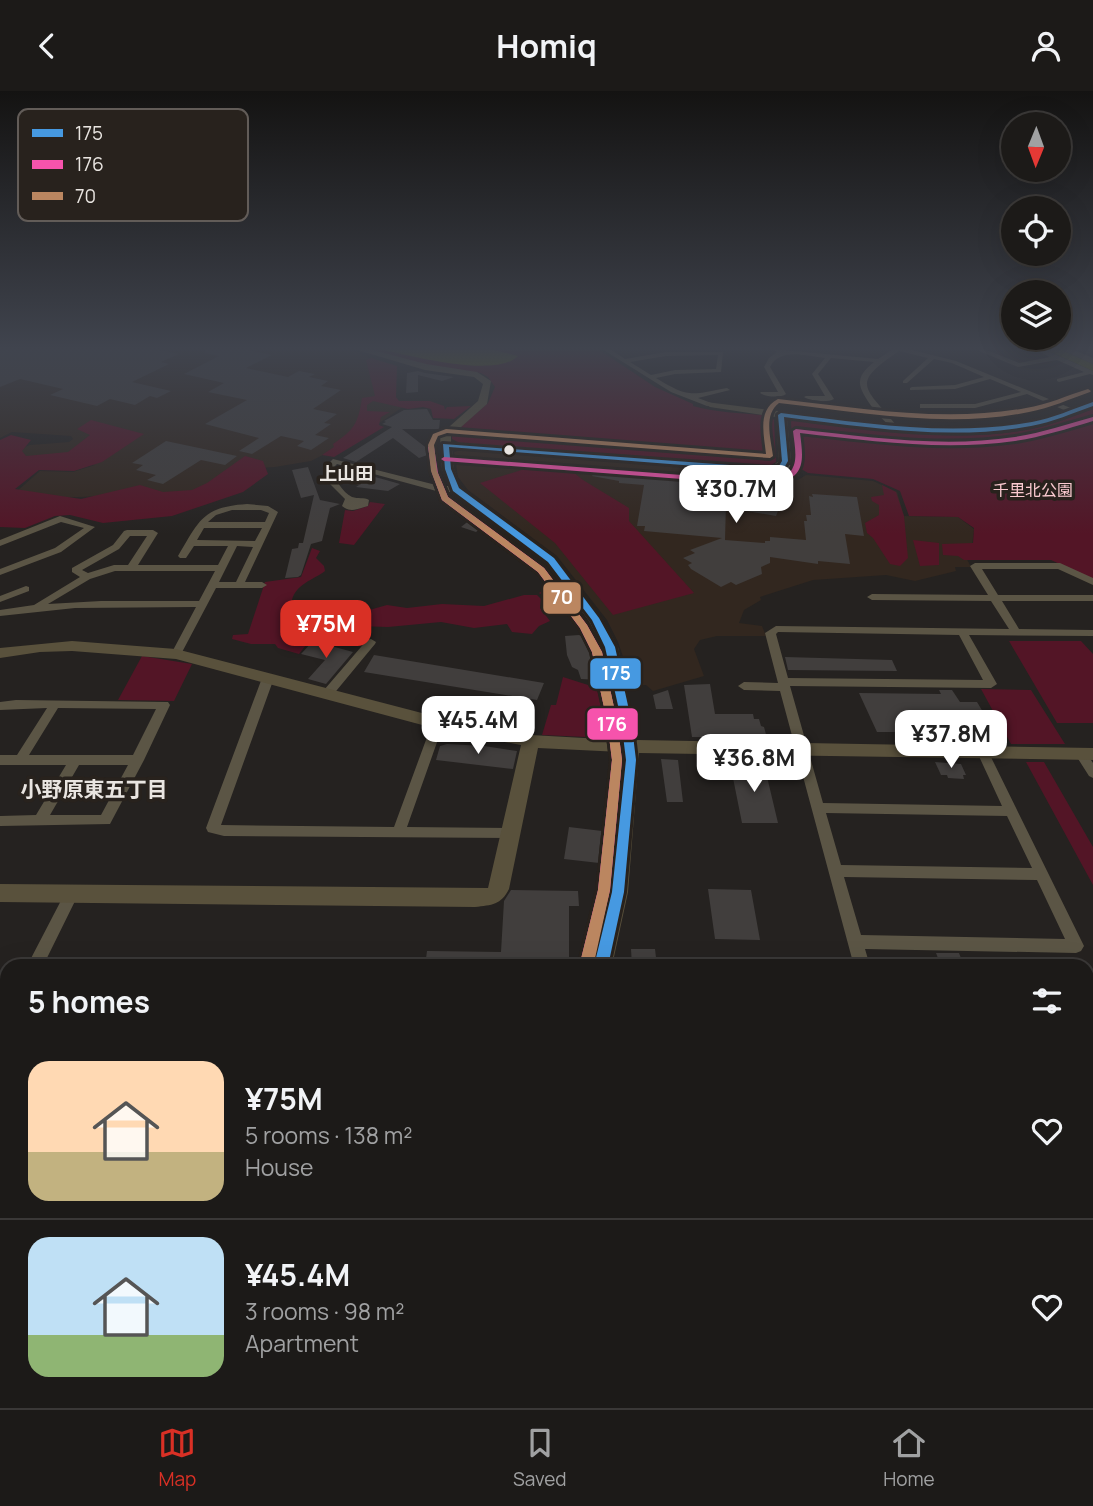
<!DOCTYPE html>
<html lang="en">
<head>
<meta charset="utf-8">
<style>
	:root { --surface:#1c1a18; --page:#292725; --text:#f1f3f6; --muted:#a0a1a2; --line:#3a3837; --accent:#d93025 }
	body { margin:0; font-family:Manrope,"Noto Sans JP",sans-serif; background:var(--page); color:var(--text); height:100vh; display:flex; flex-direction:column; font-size:26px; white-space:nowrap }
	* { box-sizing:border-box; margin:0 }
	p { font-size:23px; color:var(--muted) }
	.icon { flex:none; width:38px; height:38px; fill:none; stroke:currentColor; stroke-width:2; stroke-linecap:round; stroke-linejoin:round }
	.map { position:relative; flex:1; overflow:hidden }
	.details { position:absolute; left:0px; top:868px; width:1094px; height:450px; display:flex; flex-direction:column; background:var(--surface); border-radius:21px 21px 0 0; box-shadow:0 7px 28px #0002,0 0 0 2px var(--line) }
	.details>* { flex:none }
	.needle { width:46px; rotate:181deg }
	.buttons { position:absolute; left:1001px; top:21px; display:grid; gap:14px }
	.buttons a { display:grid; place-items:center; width:70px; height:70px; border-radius:50%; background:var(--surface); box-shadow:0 7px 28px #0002,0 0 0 2px var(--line); font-size:35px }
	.price { position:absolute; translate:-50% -60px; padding:0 16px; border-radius:14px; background:#fff; color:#222; font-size:23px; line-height:46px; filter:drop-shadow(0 2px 4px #0008) }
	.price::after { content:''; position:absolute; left:50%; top:42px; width:21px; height:16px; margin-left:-10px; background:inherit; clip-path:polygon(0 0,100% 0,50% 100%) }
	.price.current { background:var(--accent); color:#fff }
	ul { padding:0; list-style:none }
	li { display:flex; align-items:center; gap:21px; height:175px; padding:0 28px }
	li+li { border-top:2px solid var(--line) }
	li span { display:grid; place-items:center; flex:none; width:196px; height:140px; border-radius:21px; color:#555 }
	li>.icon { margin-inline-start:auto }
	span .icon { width:84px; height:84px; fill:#fffc; stroke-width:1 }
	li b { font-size:30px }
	h2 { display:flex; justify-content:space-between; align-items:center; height:84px; padding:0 28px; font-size:30px }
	header { display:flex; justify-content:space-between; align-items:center; height:91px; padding:0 28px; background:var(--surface); font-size:32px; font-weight:700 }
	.tabs { display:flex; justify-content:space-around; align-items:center; height:98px; border-top:2px solid var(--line); background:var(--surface); font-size:19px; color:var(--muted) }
	.tabs a { display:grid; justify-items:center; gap:4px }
	.tabs .current { color:var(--accent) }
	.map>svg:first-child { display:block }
</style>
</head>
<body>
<header><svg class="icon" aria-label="back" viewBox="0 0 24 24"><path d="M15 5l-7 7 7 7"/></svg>Homiq<svg class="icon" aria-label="person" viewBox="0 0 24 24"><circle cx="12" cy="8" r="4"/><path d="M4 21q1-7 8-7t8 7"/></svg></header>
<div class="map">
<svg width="1093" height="1317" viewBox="0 0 1093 1317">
	<rect width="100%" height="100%" fill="#252220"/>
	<!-- built -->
	<path fill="#32271f" d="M0,258h347l19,7 13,8 12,36 12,7 -43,29 -49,25 -36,6 -37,2 -36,23 -148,6 -38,-6 24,-21 33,1 22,-7 -32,-5 -1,-5 -40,2 -5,-7 13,-5 39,-3 4,-3 -2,-3 -59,-4 -12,6z
		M462,359l306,24 14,6h16l8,-5 67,6 24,11 7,24 54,1 16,12 -2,17 -10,4 9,17h-16l1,4 -41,10 -29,-6 -73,5 -53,17 1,3 -17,10 -5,13 23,3 4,10h-49l-17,4 -6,9 10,27 -51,15 -7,-6 -13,1 -15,-44 -11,-22 -50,-64 -89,-66 -10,-13 -4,-25z"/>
	<!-- green -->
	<path fill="#531526" d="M366,258h232l57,38 38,17v2c23,7 54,7 78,10l3,4 2,42 -8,5 -308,-24 -8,-4v-4l36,-32 7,-16 -7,-10 -7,-4 -55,-7z
		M371,267l26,8 -1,31 3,4h31l14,5 1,4 2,-3 24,-1 -17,13 -21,-1 -2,-9 -8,-2 -15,2 -35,-8 -6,4v6l23,1 -9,5 -2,8 5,2 -50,30 -12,-2 12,-8 -1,-3c21,-14 25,-20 29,-46l13,-2 -9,-36z
		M1093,318v170l-42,-19h-87l-6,-4 -15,-1 -1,-11 31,-1 1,-15 -16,-11 -49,-1 -9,-25 -27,-12 -65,-6 -15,-9 -2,-42 2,-3c76,9 157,25 233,11 23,-4 45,-13 67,-21z
		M91,329l53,14 -42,28 -28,9 -35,-1 -24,19 66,10 59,-14 23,7 29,-2 15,-7 38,-27 18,5 5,13 -25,18 -71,24 -69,7 -33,-8 -15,1 -30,12 -25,-1v-87l11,-5 20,5 -9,11 4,5 42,-4 22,-17 -13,-6z
		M547,371l16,2 20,16 46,28v13l65,72 -81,22 -58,-72 -75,-60z
		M882,394l14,7 8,24 4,42 -8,8 -10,-2 -17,-26 -6,-5 -2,-10 14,-8v-10l-7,-4 -1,-4 13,-2z
		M370,411l15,2 -31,41 -15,-2 6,-33 8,1 15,-5z
		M913,449l26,3v22l-19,1z
		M312,457l8,3 -4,7 8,8 1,5c-12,9 -29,13 -33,29l12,9 4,6 33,3 46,-13 20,3 35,-4 42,2 40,-11h13l4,4 -1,9 10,13 -11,5 -7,8 -20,-2 -5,-8 -33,4 -33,-6 -53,5 -31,-1 -7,6 -41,9 -10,13 -21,-6 -3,-4h-24l-19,-5 1,-4 15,-1 17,-52 36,-5z
		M558,488l30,44 -38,-17 -6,-10 -5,-3z
		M1009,550h72l12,13v69h-36z
		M142,565l50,8 -18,37 -56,-1z
		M563,586l47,15 6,39 -8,7 -66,-3 9,-30h5z
		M981,598l50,1 34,54h-54z
		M1026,671h18l49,85v38z
		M0,1077h7v199h-7z"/>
	<!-- water -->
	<path fill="#5f640d" d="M379,258h111l28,7c-22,23 -110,-1 -139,-7z"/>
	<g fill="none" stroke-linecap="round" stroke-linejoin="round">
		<!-- river -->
		<path fill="#5f640d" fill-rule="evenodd" d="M1044,258h15l34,15v7z
			M0,1294h7v17h388l3,6h-398z"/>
	</g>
	<!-- building -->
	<path fill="#413e3d" d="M0,258h155l24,5 -18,8 8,2 -37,18 39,9 -14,7 -7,-2 -15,9 -25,-6 -13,7 -47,-11 13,-6 -43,-10 -20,8z
		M205,258h39l28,6 -26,13 42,9 11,-6 16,3 -6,3 19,4 -7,5 20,4 -28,19 24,5 -13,9 7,1 -16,11 14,3 -18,12 -14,-4 7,-5 -23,-5 -29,18 -13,-3 20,-13 -54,-14 42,-24 -39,-8 16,-9 -40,-9 35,-18 -14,-3z
		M418,280l7,2 29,4 -12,4 -24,-6v17l-12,1 1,-20z
		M427,318l6,11h7l-1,9h-37l31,24 -14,5 -26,-20 -37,24 -13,-4 49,-31 -10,-3 4,-2 -2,-1 20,-11z
		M166,350l71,15 -12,9 -24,-5 -38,24 -16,-4 9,-5 -20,-5 7,-5 -11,-2z
		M308,376l12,33 20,4 -10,4 -8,33 -11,3 -10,31 -3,2 -13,1 7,-29 6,-1 1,-5h4l11,-48 -13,3 -9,-28z
		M338,376l48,13 14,4 -12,7 -32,-4 3,-2 -16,-5z
		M598,376l23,4 101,4 2,9 -3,4 -23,13 28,3 -1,36 40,3v-2h5v-4l36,3 -2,-19h3l-1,-6h5l-2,-19 4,1 -1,-3 45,3 7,39 -19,-2 5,30 -32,-3v3l-48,-7v6l-9,4 1,7 -26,11 -5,-3 -10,5 -30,-18 -3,-4 4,-2 -9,-5 12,-5 -5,-3 32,-12 -78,-7 1,-5h-8l7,-41 -25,-2v-2l-27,-5z
		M747,415l29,1 2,4 -2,5 -29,-5z
		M475,425l11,5 -4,2 4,1 -10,8 -15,-5z
		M579,544l17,7 7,36 -2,2 -20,-1 -3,-9 -6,-3 -5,-12 -2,-19z
		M313,550l40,11 -27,32 -18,-5 17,-19 -24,-6z
		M374,564l170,28 -7,17 -173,-28z
		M785,566l107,3 5,11 -109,-1z
		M710,593l5,30h38l1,5h5l2,7 3,1 3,11 -75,-1 -8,-52z
		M668,599l5,19h-17l-3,-14z
		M939,599h13l8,12h17l6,10h-47l4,9h-18l-4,-8h-18l3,8h-5l5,11h-26l-18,-39 82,1z
		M447,653l37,2 33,5 -4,18 -77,-9 4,-14z
		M661,668l17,1 5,42h-16z
		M935,671l26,2 5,11h-3l1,4 -16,-1 -1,-3h-6z
		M730,672l34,1 14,59h-36z
		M569,736l33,4 1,17 -4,15 -35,-4z
		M708,798l43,1 9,50 -45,-1z
		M511,799l67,1 1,15h-10v51h4v9h-148l2,-15 74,1 3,-51z
		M631,858h24l2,17h-25z
		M936,862h23l5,13h-23z"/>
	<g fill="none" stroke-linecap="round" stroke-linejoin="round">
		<!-- street -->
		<path fill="#5b5545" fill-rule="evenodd" d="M602,258h8l15,10 41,-7h57l-2,20 -46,2 -19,4c33,20 34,17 71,10l3,2 -32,8 16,6 -7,2 -36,-14zM718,264l-2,14 -41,1 -24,5 -21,-13 36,-6z
			M772,258l106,10 15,-10h15l48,12 122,50 -7,2 -44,-19 -52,14h-55v-4h55l46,-12 -31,-13 -35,10 -45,1v-2l2,-1 43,-2 29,-8 -32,-14 -18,-4 -27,24h-4v-2l25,-23 -29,-7c-50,34 -34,35 -2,75l-4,2c-10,-6 -35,-35 -33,-47 1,-8 8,-14 14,-19l-43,-4 -13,16 16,25c-7,4 -23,2 -30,-2l2,-1h19l-13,-22 13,-16c-19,-2 -45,-11 -55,9l16,27c-5,4 -21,3 -26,-1l1,-1h17l-14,-25 5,-9 8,-6z
			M978,258h6l35,14 31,-6 -16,-8h9l50,22v4l-3,-1 -31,8 -2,-1v-2l27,-7 -27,-12 -39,7 -39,-16z
			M333,368l107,27h16l4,3 -4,3h-16l-103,-28 -5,5c3,10 10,23 20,28 6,2 12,0 17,3l-1,6c-10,3 -18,7 -26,0l3,-7 -17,-17 -4,-14z
			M780,372h6l11,6 2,6 -4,2 -15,2 -11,-9 4,-2 12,6 5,-1 -10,-6z
			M247,413l21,2 10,6 -33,70h17l5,3 -5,3h-46l-36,68h-8l-1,-2 25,-47 -121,1 -75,8v-6l34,-5 46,-28 -8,-5v-4l41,-23 11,-14 3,-1h26l5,3 -20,32h80l10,-19h-34l-8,12h-6l-2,-2c21,-35 24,-49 69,-52zM232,419h29l8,3 -4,9h-57l8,-7zM204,437h58l-7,13 -58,-1zM130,445h17l-19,29h-14l-26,8 -6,-3 37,-21zM237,455l16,1 -17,35h-17zM115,480h100l-16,30h-98l-53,3 42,-25z
			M60,425l35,11 -34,25 -61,23v-6l55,-21 29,-20 -23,-6 -61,24v-6z
			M975,472h85l33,15v7l-35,-16h-76l16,26h95v6h-91l17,28 74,1v6l-124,-1 28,49 -6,4 -201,-2 33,117 179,3 -25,-54 6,-4 4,1 97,197 -3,5 -5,2 -211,-4 5,17h-16l-74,-275 -36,-1 -6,-4 6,-4 34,1 -13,-50 11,-7 233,3 -18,-28 -119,-1 -5,-3 5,-3 116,1 -18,-29zM778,541l181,3 24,45 -195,-2 -12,-44zM826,722l181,3 25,52 -191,-3zM844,786l193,3 28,59 -204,-4z
			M26,495l3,1v4l-29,11v-6z
			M371,548l5,3 -1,2 -43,52h-8l-2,-3 2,-3 43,-50z
			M268,583l6,4 -53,147 173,2 36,-98 7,-8 4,-1 6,4 -6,7 -34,96 103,1 5,1 2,4 -2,4 -5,1 -286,-2 -16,-4 -2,-4 56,-150z
			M16,609l152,2 2,3 -26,55 -34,64 -110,2v-10l36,-1 30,-50h-66v-10h17l30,-47 -47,2v-8zM58,617l98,1 -23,46h-104zM79,674h49l-27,50h-51z
			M1081,659l4,1 8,12v15l-4,-2 -14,-22z
			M72,796l5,2 2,4 -36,73h-16l40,-77z
			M7,921v24l-7,5v-24z
			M1087,1018h6v18h-6z
			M0,1056h7v18h-7z
			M1087,1129h6v20h-6z
			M1087,1252l6,3v36l-6,-3z
			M466,1311h22v6h-22z
			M811,1311h22l2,6h-22z"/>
		<!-- secondary -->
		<path fill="#59513c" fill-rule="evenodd" d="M354,258h15l57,15 51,8 14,9 -4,23 -36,32v6l321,24 7,-5 -3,-44 -66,-10 -5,-3 1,-2 169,21 95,5 62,-7 61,-20v6c-20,8 -40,16 -61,20 -82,16 -164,1 -245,-8l4,42 -5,8 -13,4 -321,-24 2,20 7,18 95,70 47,63 15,27 19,93 456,8v12l-454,-7 -11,139 -16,74h-22l18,-74 13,-140 -83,-4 -29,141c-8,16 -17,16 -34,18l-475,-5v-18l488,4 33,-143 -80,-15 -265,-71 -104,-8 -32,1 -40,6v-10l72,-7 104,8 265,69 90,17 89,5 -18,-93 -13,-26 -43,-58 -94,-71 -10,-23 -2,-34 38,-34 5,-17 -9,-7 -49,-7z
			M1060,258h12l21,9v6z
			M0,906h7v22h-7z
			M1087,922h6v22h-6z
			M654,1311h32l1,6h-32z"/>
		<!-- bus-1 casing -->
		<g stroke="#28221d" stroke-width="6">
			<path id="bus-1" d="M1093,311v4c-20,7 -40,16 -62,20 -82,15 -165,1 -247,-9l4,44 -4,7 -11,4 -324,-25 2,22 8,19 95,70 45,60 16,29 16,72 5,41 -12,132 -16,74h-14l18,-74 14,-132 -5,-41 -16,-72 -13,-27 -44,-58 -95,-71 -8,-22 -2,-25 329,24 7,-2 3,-5 -4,-46 3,-2c83,10 168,24 251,9 21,-4 41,-13 61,-20z"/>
		</g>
		<!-- bus-2 casing -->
		<g stroke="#28221d" stroke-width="6">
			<path id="bus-2" d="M1093,326v4c-26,8 -52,16 -78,20 -72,10 -144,0 -215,-8 4,30 5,44 -27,53l-329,-25 -3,-2 3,-2 329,25c28,-9 23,-26 20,-51l3,-2c73,8 146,19 219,8 27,-4 52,-13 78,-20z
				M431,354l3,2 4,26 10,24 96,71 43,57 15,27 15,69 5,39 -12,130 -18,76h-10l-2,-3 18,-73 14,-130 -5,-39 -15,-69 -12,-24 -42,-56 -96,-72 -10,-27 -4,-26z"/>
		</g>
		<!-- bus-3 casing -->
		<g stroke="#28221d" stroke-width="6">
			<path id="bus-3" d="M1088,298l3,2 -1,1c-20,7 -40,16 -61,20 -82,17 -168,0 -250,-9 -16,12 -8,36 -6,53l-3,2 -323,-25 -9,3 -4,9 3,26 11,26 96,71 43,57 15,27 15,69 5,39 -12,130 -16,73 -2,3h-10l-2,-3 18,-73 14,-130 -5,-39 -15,-69 -12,-24 -42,-56 -96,-72 -11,-29 -3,-26 5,-11 13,-5 320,25c-2,-20 -9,-44 12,-55 82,9 166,24 248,9 21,-3 42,-13 62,-19z"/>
		</g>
		<!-- bus-1 -->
		<use href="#bus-1" fill="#4699e1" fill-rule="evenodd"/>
		<!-- bus-2 -->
		<use href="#bus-2" fill="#f653ac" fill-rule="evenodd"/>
		<!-- bus-3 -->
		<use href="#bus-3" fill="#bb8660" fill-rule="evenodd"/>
	</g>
	<!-- sky -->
	<linearGradient id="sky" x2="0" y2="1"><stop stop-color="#141312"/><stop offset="0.58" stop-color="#40444e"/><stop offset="1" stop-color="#40444e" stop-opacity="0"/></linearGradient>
	<rect width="1093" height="443" fill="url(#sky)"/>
	<!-- markers -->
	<circle fill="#e9e5e1" stroke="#28221d" stroke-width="2.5" cx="509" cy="359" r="6"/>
	<g text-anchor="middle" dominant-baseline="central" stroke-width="7" stroke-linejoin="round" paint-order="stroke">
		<!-- far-park labels -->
		<g font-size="16" fill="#facad0" stroke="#28221d">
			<text x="1033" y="399">千里北公園</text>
		</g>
		<!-- far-neighbourhood labels -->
		<g font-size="18" font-weight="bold" fill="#e9e5e1" stroke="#28221d">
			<text x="346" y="382">上山田</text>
		</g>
		<!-- neighbourhood labels -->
		<g font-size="21" font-weight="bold" fill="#e9e5e1" stroke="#28221d">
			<text x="94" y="698">小野原東五丁目</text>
		</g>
	</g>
	<!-- legend -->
	<rect x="18" y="18" width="230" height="112" rx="10" fill="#28221d" stroke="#625c58" stroke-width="2"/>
	<rect x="32" y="38" width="31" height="8" fill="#4699e1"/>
	<rect x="32" y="69" width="31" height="9" fill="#f653ac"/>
	<rect x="32" y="101" width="31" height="8" fill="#bb8660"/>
	<g font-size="19" fill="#e9e5e1">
		<text x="75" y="49">175</text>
		<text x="75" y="80">176</text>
		<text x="75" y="112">70</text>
	</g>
	<g stroke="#28221d" stroke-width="2.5">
		<rect x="542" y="490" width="40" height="34" rx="7" fill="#bb8660"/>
		<rect x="589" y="566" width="53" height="33" rx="7" fill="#4699e1"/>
		<rect x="586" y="616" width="53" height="34" rx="7" fill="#f653ac"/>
	</g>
	<g font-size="19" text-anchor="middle" font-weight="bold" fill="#fff">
		<text x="562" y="513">70</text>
		<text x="616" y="589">175</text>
		<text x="612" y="640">176</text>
	</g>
</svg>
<div class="buttons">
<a><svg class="needle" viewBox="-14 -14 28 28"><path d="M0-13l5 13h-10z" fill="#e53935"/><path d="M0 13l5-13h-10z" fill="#a0a1a2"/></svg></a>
<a><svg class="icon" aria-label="locate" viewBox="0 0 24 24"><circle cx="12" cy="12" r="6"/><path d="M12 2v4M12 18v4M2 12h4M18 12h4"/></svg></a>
<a><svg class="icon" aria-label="layers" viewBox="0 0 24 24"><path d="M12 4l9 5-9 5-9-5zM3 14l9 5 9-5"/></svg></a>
</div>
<b class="price" style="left:736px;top:434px">¥30.7M</b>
<b class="price current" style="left:326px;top:569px">¥75M</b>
<b class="price" style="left:478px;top:665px">¥45.4M</b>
<b class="price" style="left:951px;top:679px">¥37.8M</b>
<b class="price" style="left:754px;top:703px">¥36.8M</b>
<section class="details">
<h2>5 homes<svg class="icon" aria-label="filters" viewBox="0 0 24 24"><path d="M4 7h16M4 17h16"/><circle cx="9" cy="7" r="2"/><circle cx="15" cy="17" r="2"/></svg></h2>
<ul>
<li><span style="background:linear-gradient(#ffd9b3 65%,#c2b280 0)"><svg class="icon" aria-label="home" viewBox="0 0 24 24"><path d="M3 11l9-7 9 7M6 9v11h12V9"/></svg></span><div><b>¥75M</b><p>5 rooms · 138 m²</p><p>House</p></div><svg class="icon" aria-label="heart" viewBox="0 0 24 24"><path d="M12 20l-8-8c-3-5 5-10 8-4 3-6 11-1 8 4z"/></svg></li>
<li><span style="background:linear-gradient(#bfe0f5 70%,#8fb573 0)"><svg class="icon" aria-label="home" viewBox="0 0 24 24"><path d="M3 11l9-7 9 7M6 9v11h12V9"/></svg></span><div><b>¥45.4M</b><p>3 rooms · 98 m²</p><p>Apartment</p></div><svg class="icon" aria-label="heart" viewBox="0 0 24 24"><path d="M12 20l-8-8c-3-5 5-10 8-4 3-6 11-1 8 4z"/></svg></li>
</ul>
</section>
</div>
<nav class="tabs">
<a class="current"><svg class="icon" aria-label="map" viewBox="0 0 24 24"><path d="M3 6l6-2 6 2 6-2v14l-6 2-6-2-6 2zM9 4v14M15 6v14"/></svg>Map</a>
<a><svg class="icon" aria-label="saved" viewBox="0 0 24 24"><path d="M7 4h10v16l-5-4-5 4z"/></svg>Saved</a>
<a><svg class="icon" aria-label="home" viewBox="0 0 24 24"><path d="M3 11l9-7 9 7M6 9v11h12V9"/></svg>Home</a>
</nav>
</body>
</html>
